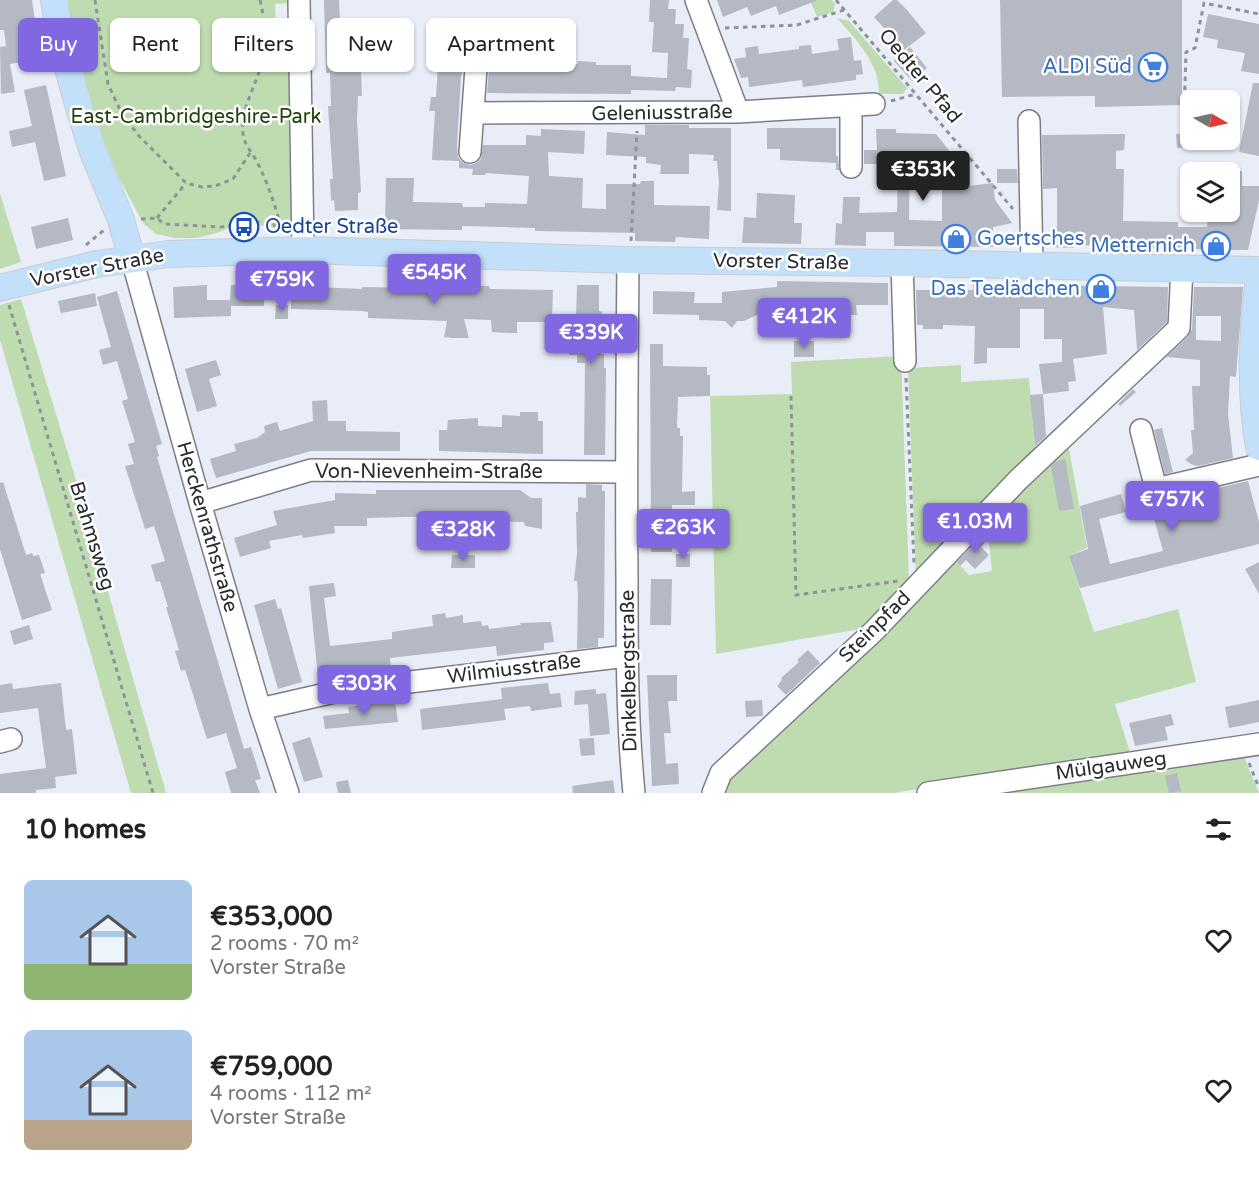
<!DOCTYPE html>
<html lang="en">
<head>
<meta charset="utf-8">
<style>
	:root { --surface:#fff; --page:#f6f6f6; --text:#222; --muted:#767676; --accent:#8167e2 }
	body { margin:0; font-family:"Varela Round",sans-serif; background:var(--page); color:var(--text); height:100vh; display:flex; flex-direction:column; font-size:22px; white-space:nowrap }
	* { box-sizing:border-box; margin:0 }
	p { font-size:20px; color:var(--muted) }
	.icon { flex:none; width:33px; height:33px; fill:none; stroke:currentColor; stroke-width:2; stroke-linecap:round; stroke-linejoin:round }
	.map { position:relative; height:793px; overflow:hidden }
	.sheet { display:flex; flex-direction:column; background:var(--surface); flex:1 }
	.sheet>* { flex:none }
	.hud { position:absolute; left:18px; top:18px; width:600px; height:54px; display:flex; gap:12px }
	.needle { width:39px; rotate:99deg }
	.tools { position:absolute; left:1180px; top:90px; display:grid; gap:12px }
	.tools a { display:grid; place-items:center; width:60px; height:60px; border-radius:9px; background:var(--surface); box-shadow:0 2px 4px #0004; font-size:30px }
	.price { position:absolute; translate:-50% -51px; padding:0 14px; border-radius:6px; background:var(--accent); color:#fff; font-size:20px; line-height:39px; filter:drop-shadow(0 2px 3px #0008) }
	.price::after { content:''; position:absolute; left:50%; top:36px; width:18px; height:14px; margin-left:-9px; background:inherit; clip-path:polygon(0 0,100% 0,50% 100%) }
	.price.on { background:#222; color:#fff }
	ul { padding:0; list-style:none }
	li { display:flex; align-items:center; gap:18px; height:150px; padding:0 24px }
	li span { display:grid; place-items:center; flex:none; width:168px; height:120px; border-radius:9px; color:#555 }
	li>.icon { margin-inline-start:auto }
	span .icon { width:72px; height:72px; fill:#fffc; stroke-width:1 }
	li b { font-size:26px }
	h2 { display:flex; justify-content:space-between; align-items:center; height:72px; padding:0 24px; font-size:26px }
	.pill { padding:0 21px; border-radius:9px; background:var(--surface); box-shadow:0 2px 4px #0004; font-size:21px; line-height:54px }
	.pill.on { background:var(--accent); color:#fff }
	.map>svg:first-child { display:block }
</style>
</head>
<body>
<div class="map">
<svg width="1259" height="793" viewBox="0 0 1259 793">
	<rect width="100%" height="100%" fill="#e8edf7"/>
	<!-- green -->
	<path fill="#bfdcb1" d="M65,0h224v3l-14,1 1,29h14v11l-14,1 1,21 14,1 3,144 -7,19 -37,-6 -19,3 -14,6 -21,5h-21l-19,-4 -13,-11 -25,-47 -42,-105z
		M810,0h22l3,4 -2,8 -16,5z
		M837,18l12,3 58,67 -4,6h-24c1,-31 -23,-54 -42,-76z
		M0,193l21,69 -21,7z
		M21,299l52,171 93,323h-35l-131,-453v-35z
		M901,356l8,225 -37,46 -156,27 -6,-258 82,-2 -1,-32z
		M961,365v17l68,-4 7,80 -120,121 -8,-211z
		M1067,438l20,110 -18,8 25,76 84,-23 18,73 -81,22 17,55 -141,18 -98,16h-176l5,-17 228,-221 19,20 23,-4 -6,-54z
		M1242,752l17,41h-248l-1,-9z"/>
	<!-- building -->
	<path fill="#b5b9c3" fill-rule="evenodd" d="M0,0h32l9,59 -31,5 5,28 -14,2 -1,-47 6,-1 1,7 -3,-23h-4z
		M324,0h15l1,26 4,1 1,45 16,-1 1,25h-4l-1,23 4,73 -3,1v17l-23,1 -1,-11 -3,1 -1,-22h3l-5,-73h3l-1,-33h-4z
		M650,0h19l-1,9h8l-1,15h9l-1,14h6l-2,31 5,1 -1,18 -15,-1 -1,4 -44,-1v4l-144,-1 2,-25 -2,-6 -5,-5 28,2v-4l14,1v6l54,2v-3l18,1v3h35v11l36,2 1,-25 -16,-1 2,-30h-5z
		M717,0h99v1l-37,14 -3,-9 -25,10 -4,-9 -24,10z
		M893,0h4l10,10 19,23 -22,17 -30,-33z
		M1000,0h182v105l-87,2v-11l-93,1z
		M1208,14l51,10v50l-18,-3 4,-18 -28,-5 1,-8 -15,-3z
		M851,37l3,24 7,-1 2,14 -7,1v5l-53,7 -1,-7 -53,7 -1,-10 -7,1 -7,-19 12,-2 -1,-9 13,-2 1,8 40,-5v-3l12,-1 1,9 27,-4 -2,-11z
		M458,38l23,2 -1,16h-9l-5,4 -5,16 -4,69 1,12 4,5 8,3 6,-2 5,-4 2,-14h43v-10l15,1v-7l44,2 -1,23 -36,-2 1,24 34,2 -1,30 24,1v-25h34l1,-3h13v24l56,1 -1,33 -33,-2 -1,5 -40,-1v-8l-100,-2v-3l-31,-1 -42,-1v4l-77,-1 1,-51h28l-1,24 49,1 1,4h22v-4l42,1 2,-28 -43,-3 -1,2h-13l1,-6 -14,-1v-7l-27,-1 3,-49h-6l2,-14h5l3,-48 18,1z
		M910,47l17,21 -15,13 -18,-20z
		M1253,83h6v73l-20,-4z
		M46,85l20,91 -22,5 -9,-39 -23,5 -3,-16 23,-5 -8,-36z
		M645,125h44v3h42v83l-14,-1 2,-28 -2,-21h-4l1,-6 -25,-1v20h-29l1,-9 -15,-2v-6l-40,-2 1,-23 38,3z
		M767,128h69v28h2l1,14h-3v-7l-56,-3v-11h-13z
		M876,129h20v4l40,1 16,20 -1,20h-15l1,-20 -27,-1 -1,67 33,1v-32l51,-6 2,17 17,23 -19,4v20l-99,-1v-14h-28v14l-31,-1 1,-22 6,1 1,-27h17l-1,16 38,-1 1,-48h-34v-14h13z
		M1190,133v14l-13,1 -1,-14z
		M1125,134l-1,16 -8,1v18h8l-1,52 55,1v5h29l1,-15h22v-41h12v15h17v14l-11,50 -126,-2v-2l-49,-1v3l-22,-1v-20h6v-39l-14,1 -1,-54z
		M997,169h20l1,14h-21z
		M757,193l38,2 -1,28h8l-1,21 -59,-1 2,-26 12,1z
		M68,218l5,22 -37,9 -5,-22z
		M777,281l111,2v22h-32l1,10h-6l-1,23 -45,-1 1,-23 -27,-2v10l-20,-1v-7l-15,7h-7l-5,7 -7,-7 -26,-1v-5l-46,-1v-23l42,1 -1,11h28v-11l55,-5z
		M973,284l195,3 -1,35 -30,28 -3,-40 -31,-3 4,47 -34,5 3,22 -8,1 1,9 -26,3 3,42 -11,10 -5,-51 13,-1 -4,-30 23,-2v-23h-18v-30h-24v39h-33v15l-13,1 1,-38 -32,-1v4h-20v-4h-6l-1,-35h57z
		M207,285v15h23l1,-15 33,1v20h-33v10l-57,2 -1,-31z
		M577,285h22v26l3,1 -1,42h3v14h2l-1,87h-21l1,-92h-8v-8h-8v-37h7z
		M291,286l71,3v-2l113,2 1,-3h13l1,3 63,1 -1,32h-35v11h-8l-17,-1 -1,-12 -27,-1 5,19h-17l-8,-1 3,-16 -79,-3v-6l-6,-1 -71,-2z
		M1194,287h49l-7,90 -6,-1 -2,38 5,44 -35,8 -5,-1 -8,-5 8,-7 -2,-23h3l-2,-44h8v-26l-34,-3 22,-20 4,-8zM1196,316h25v25l-25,-1z
		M117,291l45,153 -6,2 3,10 -2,1 87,292 7,-2 10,32 -6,1 5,13h-29l-6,-21 12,-4 -11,-35 -19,6 -17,-54 -5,-15 -4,1 -6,-20 4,-1 -13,-43h2l-8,-26 -4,1 -5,-17 14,-4 -11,-35 -9,3 -20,-63 9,-2 -6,-20 7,-2 -13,-41 6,-2 -11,-38 -14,4 -4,-15 12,-3 -14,-50z
		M95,293l2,13 -36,7 -3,-12z
		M276,305h12v14h-13z
		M794,341h20v16h-20z
		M650,344h13v22l44,1v8h3v21l-32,1 -1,31h3v8h3l-1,56 13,-1v14h-23v47h-21z
		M216,360l5,15 -12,4 8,27 -20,6 -12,-43z
		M1133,389l3,3 -16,14 -2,-2z
		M327,400l1,21h18v10l54,1v19h-89l-95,27 -6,-19 26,-8 -2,-7 23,-6 8,-6 -1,-6 13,-4 3,9 33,-10 -1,-20z
		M520,412h18v9h5v33l-104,-3v-21h8l1,-10 30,-2v8l24,1v-12l18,1z
		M1162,428l11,44 -8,2 -11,-44z
		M1065,459l9,50 -15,2 -8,-45 6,-5z
		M1248,481l11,41v22l-179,44 -11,-32 19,-7 -8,-43 41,-12 5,18 -27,7 11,45 53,-13 -14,-51 10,1z
		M3,482l23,73 6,-2 1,3 6,-1 6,18 -5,1 12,36 -30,10 -22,-71v-66z
		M586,484l16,1v6h3l-1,147h-6v9l-21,2 1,-54 -1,-14h-3l3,-28 -1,-41h2v-15l8,1z
		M376,490h144l11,8h11v31l-17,-3 -1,-4 -70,-2 -12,-4 -75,2v8h-33l1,7 -32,5 -1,-3 -33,6 2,7 -31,9 -6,-19 43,-13 -4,-14 62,-11v-7l41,1z
		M982,536l4,5 -5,6 8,8 -14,14 -9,-9 -6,6 -3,-4z
		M676,554h14v13h-14z
		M452,555h23v13h-24z
		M1259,562v32l-14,-25z
		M651,579h21l-1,46h-21z
		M334,583l2,13 -12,2 6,48 62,-7v-7l41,-6 -1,-11 13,-2 1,5 17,-3v8l18,-2 1,5 6,-1 1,4 32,-4 -1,-2 31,-1 3,20 -10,1v7l-47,6 -1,-10 -106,12 1,11 -73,9 -9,-92z
		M275,599l3,10 3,-1 21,74 -24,7 -24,-84z
		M29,625l4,14 -19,6 -4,-14z
		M808,650l12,13 -34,32 -9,-9 5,-6 -1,-2 18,-16 -2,-2z
		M647,675h30v26h-9l3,32h-7l2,31 12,-1 1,21 -27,2z
		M12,683l1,6 48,-6 5,47 6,-1 5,45 -22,3 1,11 -20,2v3h-36v-19l46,-6 -8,-60 -38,5v-28z
		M548,683l2,11 10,-1 2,14 -31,4 -1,-5 -26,3 2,11 -84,10 -2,-21 82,-10 -1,-11z
		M596,689v5l10,-1 4,41 -20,2 -2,-32 -14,1 1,-14z
		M762,700l1,16 -17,1 -1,-16z
		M1259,700v22l-30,6 -4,-21z
		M395,701l3,21 -73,7 -2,-13 26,-3 -1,-6z
		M1171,714l3,11 -9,2 3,13 -33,6 -6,-23z
		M310,737l13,40 -19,5 -12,-39z
		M594,738l1,17 -14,1 -2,-17z
		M1177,773l4,18 -12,2 -4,-17z
		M348,780l3,13h-13l-2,-11z
		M613,780l2,13h-42l-1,-7z"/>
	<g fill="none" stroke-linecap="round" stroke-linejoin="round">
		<!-- minor casing -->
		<g stroke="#7b7f88" stroke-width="24">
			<path id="minor" d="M299,0l4,250
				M696,0l42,112
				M851,106v61
				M473,113l265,-1 136,-8
				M1029,121l3,145
				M470,152l6,-84
				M132,259l68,244 60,206 28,84
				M628,260c-1,106 -2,213 -1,319 0,72 0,143 7,214
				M902,263l3,98
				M1141,430l15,59 103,-24
				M200,503l111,-33 315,2
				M260,709l83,-19 284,-34
				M0,742l11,-3
				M713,793l8,-20 153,-142 145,-152 160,-151 3,-60
				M928,793l331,-49"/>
		</g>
		<!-- major casing -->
		<g stroke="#cbcccd" stroke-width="28">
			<path id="major" d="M54,0l7,43 17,61 15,48 28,68 11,39
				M1259,276c-7,56 -10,115 0,171
				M0,288l97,-24 72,-10 134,-4 325,10 274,3 357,7"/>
		</g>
		<!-- path -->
		<path stroke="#8e9299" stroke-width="3" stroke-dasharray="4.5 4.5" stroke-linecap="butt" d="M95,0l13,84 13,28 18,24 47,47 16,4 13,-1 18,-7 17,-26
			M260,0c6,25 8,48 -1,72 -7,21 -18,38 -16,62 2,12 9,18 14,28 11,21 18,43 24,65
			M836,0l177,209
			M725,28l72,-3 47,-15
			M891,101l25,-7
			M1184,117l2,-65 9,-4 9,-45 55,11
			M157,218l29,-35
			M141,219l16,-1 7,6 58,3 28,-6 36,6
			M631,241l6,-110
			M86,245l18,-15
			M9,305l144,488
			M906,378l8,185
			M791,396l5,199 102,-14
			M1249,763l10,25"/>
		<!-- minor -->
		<use href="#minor" stroke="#fff" stroke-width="21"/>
		<!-- major -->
		<use href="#major" stroke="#c2e0fa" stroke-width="26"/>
	</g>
	<!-- icons -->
	<defs>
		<g id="supermarket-ring" transform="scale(1.5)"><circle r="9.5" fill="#fff" stroke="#3f7fe0" stroke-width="1.5"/><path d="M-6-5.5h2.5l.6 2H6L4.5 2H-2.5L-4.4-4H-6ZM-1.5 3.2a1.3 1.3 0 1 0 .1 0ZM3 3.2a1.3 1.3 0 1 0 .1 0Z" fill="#3f7fe0"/></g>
		<g id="bus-ring" transform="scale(1.5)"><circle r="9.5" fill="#fff" stroke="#1a4fb4" stroke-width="1.5"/><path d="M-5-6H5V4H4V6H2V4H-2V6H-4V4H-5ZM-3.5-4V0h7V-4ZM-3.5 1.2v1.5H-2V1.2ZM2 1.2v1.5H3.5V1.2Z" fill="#1a4fb4"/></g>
		<g id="shop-ring" transform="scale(1.5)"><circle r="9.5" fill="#fff" stroke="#3f7fe0" stroke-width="1.5"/><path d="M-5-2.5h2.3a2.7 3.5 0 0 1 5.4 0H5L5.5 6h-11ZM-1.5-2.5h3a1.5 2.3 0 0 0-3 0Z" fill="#3f7fe0"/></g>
	</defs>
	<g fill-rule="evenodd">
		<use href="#supermarket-ring" x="1153" y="67"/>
		<use href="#bus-ring" x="244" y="227"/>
		<use href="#shop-ring" x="956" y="239"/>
		<use href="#shop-ring" x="1216" y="246"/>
		<use href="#shop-ring" x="1101" y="289"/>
	</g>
	<g text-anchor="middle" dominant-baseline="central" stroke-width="5" stroke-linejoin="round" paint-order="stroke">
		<!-- shop labels -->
		<g font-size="20" fill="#366cbe" stroke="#fff" text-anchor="end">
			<text x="1132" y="67">ALDI Süd</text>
			<text x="977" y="239" text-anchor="start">Goertsches</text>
			<text x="1195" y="246">Metternich</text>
			<text x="1080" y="289">Das Teelädchen</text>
		</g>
		<!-- street labels -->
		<g font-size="20" fill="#282a2e" stroke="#fff">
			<text transform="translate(920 76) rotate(50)">Oedter Pfad</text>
			<text transform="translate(662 113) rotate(-1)">Geleniusstraße</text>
			<text transform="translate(781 262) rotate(1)">Vorster Straße</text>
			<text transform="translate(97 268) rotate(-11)">Vorster Straße</text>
			<text x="429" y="472">Von-Nievenheim-Straße</text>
			<text transform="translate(207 527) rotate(74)">Herckenrathstraße</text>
			<text transform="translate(92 536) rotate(73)">Brahmsweg</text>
			<text transform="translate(875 627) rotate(-45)">Steinpfad</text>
			<text transform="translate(514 669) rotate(-7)">Wilmiusstraße</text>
			<text transform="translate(629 671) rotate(-91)">Dinkelbergstraße</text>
			<text transform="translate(1111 766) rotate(-8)">Mülgauweg</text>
		</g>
		<!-- park labels -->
		<g font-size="20" fill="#20420a" stroke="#fff">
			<text x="196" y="117">East-Cambridgeshire-Park</text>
		</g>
		<!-- transit labels -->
		<g font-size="20" fill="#164399" stroke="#fff" text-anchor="start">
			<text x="265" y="227">Oedter Straße</text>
		</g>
	</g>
</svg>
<div class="tools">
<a><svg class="needle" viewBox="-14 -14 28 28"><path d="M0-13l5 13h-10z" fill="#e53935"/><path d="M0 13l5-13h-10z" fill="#767676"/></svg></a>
<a><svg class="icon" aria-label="layers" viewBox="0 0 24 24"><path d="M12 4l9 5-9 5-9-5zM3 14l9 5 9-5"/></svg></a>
</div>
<b class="price on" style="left:923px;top:202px">€353K</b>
<b class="price" style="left:434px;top:305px">€545K</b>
<b class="price" style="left:282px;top:312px">€759K</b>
<b class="price" style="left:804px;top:349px">€412K</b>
<b class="price" style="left:591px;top:365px">€339K</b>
<b class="price" style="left:1172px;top:532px">€757K</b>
<b class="price" style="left:975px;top:554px">€1.03M</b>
<b class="price" style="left:683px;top:560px">€263K</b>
<b class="price" style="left:463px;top:562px">€328K</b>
<b class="price" style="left:364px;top:716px">€303K</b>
<div class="hud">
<a class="pill on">Buy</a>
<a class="pill">Rent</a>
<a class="pill">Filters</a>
<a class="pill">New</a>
<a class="pill">Apartment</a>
</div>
</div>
<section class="sheet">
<h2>10 homes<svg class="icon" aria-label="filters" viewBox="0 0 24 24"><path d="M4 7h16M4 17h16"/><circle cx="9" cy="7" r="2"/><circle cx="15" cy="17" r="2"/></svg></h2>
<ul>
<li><span style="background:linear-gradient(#a9c7e8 70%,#8fb573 0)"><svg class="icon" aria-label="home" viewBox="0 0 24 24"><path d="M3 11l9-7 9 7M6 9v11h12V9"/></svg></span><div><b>€353,000</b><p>2 rooms · 70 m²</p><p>Vorster Straße</p></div><svg class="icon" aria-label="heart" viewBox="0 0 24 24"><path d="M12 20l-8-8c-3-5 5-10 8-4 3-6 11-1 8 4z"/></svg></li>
<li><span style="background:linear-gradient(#a9c7e8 75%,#b9a48a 0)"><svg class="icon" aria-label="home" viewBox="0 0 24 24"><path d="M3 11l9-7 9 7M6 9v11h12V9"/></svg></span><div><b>€759,000</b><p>4 rooms · 112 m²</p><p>Vorster Straße</p></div><svg class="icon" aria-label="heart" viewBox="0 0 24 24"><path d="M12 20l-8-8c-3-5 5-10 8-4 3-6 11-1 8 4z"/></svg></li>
</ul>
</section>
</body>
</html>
